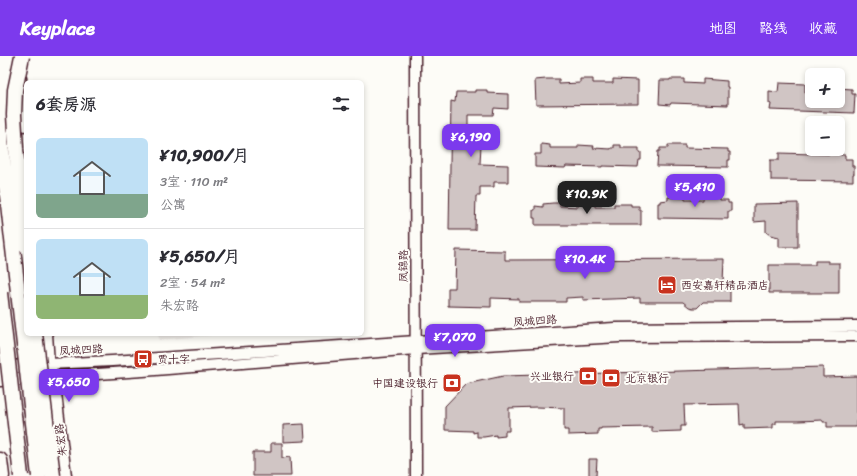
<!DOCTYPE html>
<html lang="zh">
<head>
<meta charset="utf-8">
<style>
	:root { --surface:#fff; --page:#f7f7f7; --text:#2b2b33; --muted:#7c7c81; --line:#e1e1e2; --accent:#7c3aed }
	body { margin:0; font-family:Sriracha,"LXGW WenKai TC",sans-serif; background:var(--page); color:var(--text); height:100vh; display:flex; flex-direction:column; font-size:15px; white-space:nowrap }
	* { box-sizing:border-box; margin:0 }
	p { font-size:13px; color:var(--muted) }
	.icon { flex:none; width:22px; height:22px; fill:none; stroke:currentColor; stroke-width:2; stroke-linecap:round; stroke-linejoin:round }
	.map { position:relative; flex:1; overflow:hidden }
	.details { position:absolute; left:24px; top:24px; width:340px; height:256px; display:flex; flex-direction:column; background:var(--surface); border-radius:6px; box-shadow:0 2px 6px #0003 }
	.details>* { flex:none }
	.controls { position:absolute; left:805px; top:12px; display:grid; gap:8px }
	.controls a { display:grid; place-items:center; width:40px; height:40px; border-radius:6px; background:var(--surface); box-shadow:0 2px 6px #0003; font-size:20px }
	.price { position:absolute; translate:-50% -34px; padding:0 9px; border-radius:8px; background:var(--accent); color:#fff; font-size:13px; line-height:26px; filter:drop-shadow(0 1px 2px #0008) }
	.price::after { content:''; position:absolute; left:50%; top:24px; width:12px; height:9px; margin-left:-6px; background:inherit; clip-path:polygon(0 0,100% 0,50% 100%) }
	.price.current { background:#222; color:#fff }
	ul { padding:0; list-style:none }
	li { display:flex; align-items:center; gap:12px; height:100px; padding:0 12px }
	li+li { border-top:1px solid var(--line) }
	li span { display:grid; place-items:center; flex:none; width:112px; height:80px; border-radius:6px; color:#555 }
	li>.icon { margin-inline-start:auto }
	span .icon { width:48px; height:48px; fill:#fffc; stroke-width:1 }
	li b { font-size:17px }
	h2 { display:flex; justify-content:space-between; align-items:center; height:48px; padding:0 12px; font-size:17px }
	header { display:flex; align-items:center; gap:24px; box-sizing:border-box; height:56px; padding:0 20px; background:var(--accent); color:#fff }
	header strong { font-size:19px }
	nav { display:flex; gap:22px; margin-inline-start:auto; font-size:14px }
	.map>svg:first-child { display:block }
</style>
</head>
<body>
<header>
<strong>Keyplace</strong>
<nav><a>地图</a><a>路线</a><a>收藏</a></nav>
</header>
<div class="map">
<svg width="857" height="420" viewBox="0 0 857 420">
	<rect width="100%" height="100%" fill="#fdfcf7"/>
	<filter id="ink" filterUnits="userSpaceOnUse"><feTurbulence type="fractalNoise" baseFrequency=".025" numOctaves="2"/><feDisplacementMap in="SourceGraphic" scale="8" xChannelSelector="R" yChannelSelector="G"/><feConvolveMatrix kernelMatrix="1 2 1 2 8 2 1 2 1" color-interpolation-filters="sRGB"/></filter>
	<g filter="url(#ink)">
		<!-- built -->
		<path fill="#f0ece8" d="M158,278h65l-64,6z"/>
		<!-- building -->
		<path fill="#d0c5c4" stroke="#4a1f2b" d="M546,23h13v5l21,-1v-4h13v4h20v-4l25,1v24l-102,1 -1,-25z
			M670,23h14v4l19,1v-5l24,2v6h1v18l-57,-2 -1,2 -11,-1 1,-24h10z
			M779,27l26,1v8h7v9h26v-13l14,1v5h3l-1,19 -84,-3 1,-6 -2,-1v-12l9,1z
			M475,34h12v3l21,1v15l-14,-1 -1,7h-25v30h13l-1,19 28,1v17h-14v5h-14v9h-4l-1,34h-26l2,-129 4,1 1,-10h19z
			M541,88l9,1v3h28v-3l16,1 -1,2 18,1v-1h3v-3h7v3h18v4h2v8h-2l-1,7 -36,-1v1l-36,-1 -1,2 -30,-1v-13h6z
			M668,89h17v3l43,1v3h2v8h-2v7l-71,-1 1,-15h2v-3h8z
			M779,97l66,2v4h7v7h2v8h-1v7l-82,-1v-7h-1v-13h9z
			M703,140h17v4h8v3h3v8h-3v8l-70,-1v-15h2v-2l8,-1v-3l17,1v2h18z
			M553,147h7v3l18,1v-3h17v3h19v-3h17v2h8v4h2v15h-106v-7h-2v-8h2v-4l8,1v-3z
			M798,147v44h-19v-10l-9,-2 -4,-3v-11l-12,1v-18z
			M456,194l49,1v9l219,-1 -1,23h7v20h-27l-6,6h-4l-4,-1 -6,-5h-43v-4l-57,2v-3l-17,1v4h-47v-3l-28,-1v9l-43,-1v-18h7z
			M815,205h13v2h11v30h-70v-28h46z
			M823,311v10l34,-1v45h-1v6h-29v-5h-4v-2l-25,1h-22v3h-3v4l-29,1v-5l-4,1 -1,-21 -55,1 1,21h-4v5l-29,1v-5l-51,1v1h-3v5l-30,1v-5h-4v-22l-27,-1 -28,1v23h-4v5l-9,1v-2l-12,2h-7v-5l-4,1v-2l-28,-1v-24l21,-22 37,-8z
			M304,368l1,17 -22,1v-17z
			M271,387h11v15l8,-1 1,19h-38v-24h18z
			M589,403h8l-1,17h-7z"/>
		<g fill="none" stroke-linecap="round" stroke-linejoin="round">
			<!-- tertiary casing -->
			<g stroke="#4a1f2b" stroke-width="13">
				<path id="tertiary" d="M415,0l1,420
					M48,308l64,-3 502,-33 243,-2
					M53,321l90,-6 273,-22 203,-12 238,-1"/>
			</g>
			<!-- secondary casing -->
			<g stroke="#4a1f2b" stroke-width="15">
				<path id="secondary" d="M20,22l6,47
					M46,278l2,30 5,13 12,99
					M0,312l35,-3
					M0,324l37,-2"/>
			</g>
			<!-- trunk casing -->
			<g stroke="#4a1f2b" stroke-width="17">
				<path id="trunk" d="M0,404l2,16"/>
			</g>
			<!-- tertiary -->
			<use href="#tertiary" stroke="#fdfcf7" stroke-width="10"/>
			<!-- secondary -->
			<use href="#secondary" stroke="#fdfcf7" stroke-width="12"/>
			<!-- trunk -->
			<use href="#trunk" stroke="#fdfcf7" stroke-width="14"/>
			<!-- trunk-bridge casing -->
			<g stroke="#4a1f2b" stroke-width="17" stroke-linecap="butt">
				<path id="trunk-bridge" d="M22,0l-7,34 -1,25 2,34 10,97
					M0,78l39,342
					M0,237l21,183
					M35,278l18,142"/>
			</g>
			<!-- trunk-bridge -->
			<use href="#trunk-bridge" stroke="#fdfcf7" stroke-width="14"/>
		</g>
	</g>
	<!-- icons -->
	<defs>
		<g id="hotel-square" transform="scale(1)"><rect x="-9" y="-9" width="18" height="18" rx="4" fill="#c8321e" stroke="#fdfcf7"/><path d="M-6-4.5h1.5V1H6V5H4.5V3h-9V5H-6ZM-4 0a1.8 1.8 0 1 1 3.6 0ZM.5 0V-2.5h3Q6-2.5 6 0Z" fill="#fff"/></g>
		<g id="bus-square" transform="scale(1)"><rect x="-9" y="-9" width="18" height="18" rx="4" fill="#c8321e" stroke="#fdfcf7"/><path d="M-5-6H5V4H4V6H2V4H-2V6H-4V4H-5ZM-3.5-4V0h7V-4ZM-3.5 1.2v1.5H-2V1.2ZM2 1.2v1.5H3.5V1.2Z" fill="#fff"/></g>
		<g id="bank-square" transform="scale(1)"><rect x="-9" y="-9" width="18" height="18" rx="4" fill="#c8321e" stroke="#fdfcf7"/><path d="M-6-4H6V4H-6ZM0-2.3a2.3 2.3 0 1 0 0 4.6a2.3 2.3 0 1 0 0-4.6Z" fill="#fff"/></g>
	</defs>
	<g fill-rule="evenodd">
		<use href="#hotel-square" x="667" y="229"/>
		<use href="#bus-square" x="143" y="303"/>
		<use href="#bank-square" x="588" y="320"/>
		<use href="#bank-square" x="611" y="322"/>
		<use href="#bank-square" x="452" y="327"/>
	</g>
	<g text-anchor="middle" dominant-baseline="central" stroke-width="4" stroke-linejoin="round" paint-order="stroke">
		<!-- street labels -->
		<g font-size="11" fill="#4a1f2b" stroke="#fdfcf7">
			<text transform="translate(403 210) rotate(-90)">凤锦路</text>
			<text transform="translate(535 265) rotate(-4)">凤城四路</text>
			<text transform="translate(81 294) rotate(-3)">凤城四路</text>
			<text transform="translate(61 384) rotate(-97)">朱宏路</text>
		</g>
		<!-- poi labels -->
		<g font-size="11" fill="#4a1f2b" stroke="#fdfcf7" text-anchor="start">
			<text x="681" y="229">西安嘉轩精品酒店</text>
			<text x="157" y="303">贾十字</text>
			<text x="574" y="320" text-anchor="end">兴业银行</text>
			<text x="625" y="322">北京银行</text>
			<text x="438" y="327" text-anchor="end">中国建设银行</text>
		</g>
	</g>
</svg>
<div class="controls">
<a>+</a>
<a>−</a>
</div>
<b class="price" style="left:471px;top:102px">¥6,190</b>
<b class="price" style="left:695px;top:152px">¥5,410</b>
<b class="price current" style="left:587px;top:159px">¥10.9K</b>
<b class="price" style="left:585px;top:224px">¥10.4K</b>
<b class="price" style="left:455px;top:302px">¥7,070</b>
<b class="price" style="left:69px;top:347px">¥5,650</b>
<section class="details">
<h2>6套房源<svg class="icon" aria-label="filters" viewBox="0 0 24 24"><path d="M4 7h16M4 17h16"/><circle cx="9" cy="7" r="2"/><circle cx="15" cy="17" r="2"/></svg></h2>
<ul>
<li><span style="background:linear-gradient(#bfe0f5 70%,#7fa58c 0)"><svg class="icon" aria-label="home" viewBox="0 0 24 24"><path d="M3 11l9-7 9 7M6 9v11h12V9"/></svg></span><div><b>¥10,900/月</b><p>3室 · 110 m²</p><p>公寓</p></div></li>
<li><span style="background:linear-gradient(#bfe0f5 70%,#8fb573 0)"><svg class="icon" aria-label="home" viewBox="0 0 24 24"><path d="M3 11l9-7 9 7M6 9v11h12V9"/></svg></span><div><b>¥5,650/月</b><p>2室 · 54 m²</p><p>朱宏路</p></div></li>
</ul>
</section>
</div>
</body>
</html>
